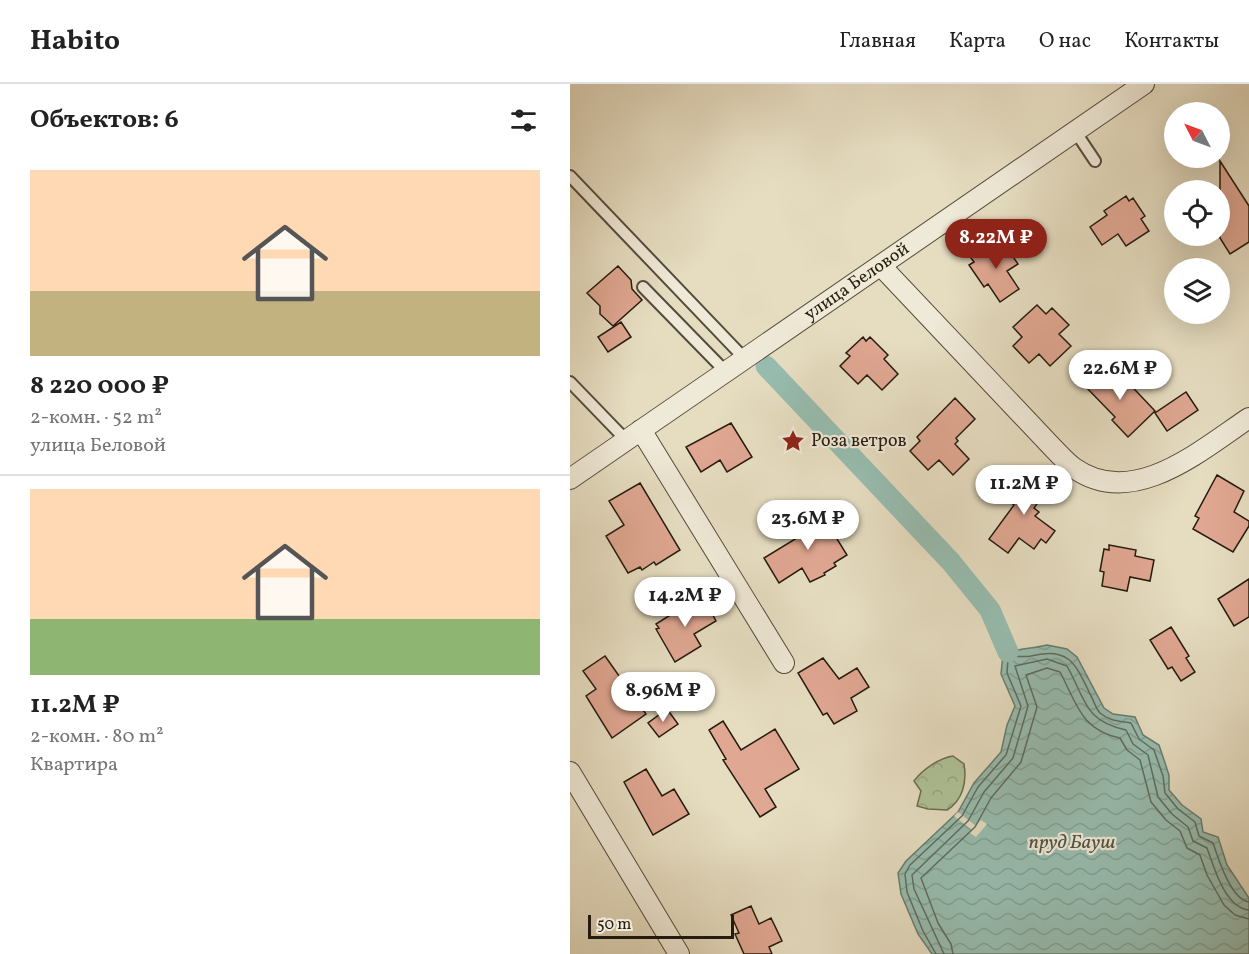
<!DOCTYPE html>
<html lang="ru">
<head>
<meta charset="utf-8">
<style>
	:root { --surface:#fff; --page:#f2f2f2; --text:#222; --muted:#767676; --line:#e0e0e0; --accent:#8f2418 }
	body { margin:0; font-family:Vollkorn,serif; background:var(--page); color:var(--text); height:100vh; display:flex; flex-direction:column; font-size:22px; white-space:nowrap }
	* { box-sizing:border-box; margin:0 }
	p { font-size:20px; color:var(--muted) }
	.icon { flex:none; width:33px; height:33px; fill:none; stroke:currentColor; stroke-width:2; stroke-linecap:round; stroke-linejoin:round }
	.map { position:relative; flex:1; overflow:hidden }
	.drawer { display:flex; flex-direction:column; background:var(--surface); width:570px }
	.drawer>* { flex:none }
	.needle { width:39px; rotate:312deg }
	.controls { position:absolute; left:594px; top:18px; display:grid; gap:12px }
	.controls a { display:grid; place-items:center; width:66px; height:66px; border-radius:50%; background:var(--surface); box-shadow:0 6px 24px #0002; font-size:30px }
	.scale { position:absolute; left:18px; bottom:15px; width:146px; box-sizing:border-box; padding-left:6px; border:3px solid #251b0f; border-top:0; font-size:16px; line-height:21px; white-space:nowrap; color:#251b0f; -webkit-text-stroke:4px #efe9d7; paint-order:stroke }
	.price { position:absolute; translate:-50% -51px; padding:0 14px; border-radius:21px; background:#fff; color:#222; font-size:20px; line-height:39px; filter:drop-shadow(0 2px 3px #0008) }
	.price::after { content:''; position:absolute; left:50%; top:36px; width:18px; height:14px; margin-left:-9px; background:inherit; clip-path:polygon(0 0,100% 0,50% 100%) }
	.price.on { background:var(--accent); color:#fff }
	ul { padding:0; list-style:none }
	li { display:grid; align-content:center; gap:12px; height:318px; padding:0 30px }
	li+li { border-top:2px solid var(--line) }
	li span { display:grid; place-items:center; height:186px; border-radius:0px; color:#555 }
	li>.icon { margin-inline-start:auto }
	span .icon { width:108px; height:108px; fill:#fffc; stroke-width:1 }
	li b { font-size:26px }
	h2 { display:flex; justify-content:space-between; align-items:center; height:72px; padding:0 30px; font-size:26px }
	header { display:flex; align-items:center; gap:36px; box-sizing:border-box; height:84px; padding:0 30px; background:var(--surface); border-bottom:2px solid var(--line) }
	header strong { font-size:28px }
	nav { display:flex; gap:33px; margin-inline-start:auto; font-size:21px }
	main { display:flex; flex:1; min-height:0 }
	.map>svg:first-child { display:block }
</style>
</head>
<body>
<header>
<strong>Habito</strong>
<nav><a>Главная</a><a>Карта</a><a>О нас</a><a>Контакты</a></nav>
</header>
<main>
<section class="drawer">
<h2>Объектов: 6<svg class="icon" aria-label="filters" viewBox="0 0 24 24"><path d="M4 7h16M4 17h16"/><circle cx="9" cy="7" r="2"/><circle cx="15" cy="17" r="2"/></svg></h2>
<ul>
<li><span style="background:linear-gradient(#ffd9b3 65%,#c2b280 0)"><svg class="icon" aria-label="home" viewBox="0 0 24 24"><path d="M3 11l9-7 9 7M6 9v11h12V9"/></svg></span><div><b>8 220 000 ₽</b><p>2-комн. · 52 m²</p><p>улица Беловой</p></div></li>
<li><span style="background:linear-gradient(#ffd9b3 70%,#8fb573 0)"><svg class="icon" aria-label="home" viewBox="0 0 24 24"><path d="M3 11l9-7 9 7M6 9v11h12V9"/></svg></span><div><b>11.2M ₽</b><p>2-комн. · 80 m²</p><p>Квартира</p></div></li>
</ul>
</section>
<div class="map">
<svg width="679" height="870" viewBox="0 0 679 870">
	<defs>
		<pattern id="park-crowns" width="20" height="18" patternUnits="userSpaceOnUse" patternTransform="scale(1.5)"><rect width="20" height="18" fill="#afc297"/><path d="M2 6a3 3 0 1 1 6 0M12 15a3 3 0 1 1 6 0" fill="none" stroke="#96a681"/></pattern>
		<pattern id="water-waves" width="16" height="10" patternUnits="userSpaceOnUse" patternTransform="scale(1.5)"><rect width="16" height="10" fill="#97bcaf"/><path d="M0 5q4-4 8 0t8 0" fill="none" stroke="#82a195"/></pattern>
	</defs>
	<rect width="100%" height="100%" fill="#e6ddc1"/>
	<filter id="stains"><feTurbulence type="fractalNoise" baseFrequency=".00333" numOctaves="4"/><feColorMatrix values="0 0 0 0 .2 0 0 0 0 .09 0 0 0 0 .02 0 0 0 .5 -.17"/></filter>
	<radialGradient id="worn" r=".72"><stop offset=".6" stop-color="#630" stop-opacity="0"/><stop offset="1" stop-color="#630" stop-opacity=".3"/></radialGradient>
	<!-- park -->
	<path fill="url(#park-crowns)" stroke="#6a6e53" stroke-width="1.5" d="M383,672l11,8c3,18 -1,36 -17,46l-19,-1 -11,-3 4,-15 -7,-10c8,-11 25,-23 39,-25z"/>
	<!-- water -->
	<path fill="url(#water-waves)" stroke="#697c6f" stroke-width="1.5" d="M477,561l20,4 10,8 27,51 9,6 22,3 8,18 16,10 10,30v15l13,15 19,14 2,13 15,5 9,28 22,33v56h-317l-14,-20 -17,-40 -3,-21 8,-12 52,-49 16,-29 27,-31 6,-27 8,-19 -14,-32 2,-20c13,-6 29,-5 44,-9z"/>
	<!-- pier -->
	<path fill="#e6ddc1" d="M388,728l18,14 5,-6 6,4 -11,13 -6,-4 2,-3 -18,-14z"/>
	<g fill="none" stroke-linecap="round" stroke-linejoin="round">
		<!-- shore -->
		<path stroke="#5e6c5f" stroke-width="1.5" d="M366,870l-13,-23 -16,-39 -2,-18 5,-9 52,-49 16,-29 28,-32 15,-49 -14,-33 1,-14c7,-5 14,-1 23,-3 39,-10 45,9 60,40 3,5 5,13 9,17 9,8 20,8 31,10l8,16 15,11 9,26 2,17 13,16 17,13 4,14 14,7c5,15 18,57 36,59
			M374,870l-30,-65 -2,-14 56,-54 16,-29 29,-34 15,-52 -13,-40 32,-7 20,7c19,34 17,55 59,64l7,14 15,11 10,42 14,17 16,13 5,14 14,7c7,19 18,60 42,62
			M383,870l-2,-10 -13,-21 -17,-45 54,-51 16,-29 30,-36 16,-55 -11,-32 21,-7 13,4c17,32 21,58 60,66l7,12 13,10 11,42 15,18 14,11 7,17 13,7 7,20 17,30 11,10 14,4"/>
		<!-- canal -->
		<path stroke="#97bcaf" stroke-width="21" d="M196,282l185,196 39,48 18,42"/>
	</g>
	<!-- building -->
	<path fill="#e0a792" stroke="#251b0f" stroke-width="1.5" d="M650,77l29,45v36l-19,12 -10,-16z
		M556,112l3,5 4,-3 12,18 -4,3 8,12 -23,15 -8,-12 -16,11 -12,-18 17,-12 -3,-4z
		M433,158l15,22 -11,7 12,18 -19,13 -12,-18 -4,3 -15,-22 5,-3 -3,-4 17,-12 3,4z
		M48,182l13,14 1,9 10,11 -29,26 -13,-12v-8l-13,-13z
		M467,221l9,9 6,-6 17,17 -10,9 12,12 -21,20 -11,-12 -10,9 -16,-17 9,-9 -9,-10z
		M51,238l10,15 -23,15 -10,-15z
		M293,253l3,4 4,-4 18,18 -4,4 14,15 -16,16 -15,-15 -9,9 -18,-18 10,-10 -4,-3z
		M535,283l13,13 4,-4 33,35 -27,26 -16,-17 3,-3 -30,-31z
		M616,308l12,18 -31,21 -12,-18z
		M385,314l20,21 -19,19 2,3 -3,3 14,15 -16,16 -14,-15 -11,10 -18,-19 10,-10 -3,-4z
		M161,339l21,34 -25,15 -7,-12 -19,12 -15,-25z
		M462,386l19,14 -17,24 5,4 -4,4 20,15 -9,12 -5,-4 -7,10 -15,-11 -11,15 -19,-14 25,-34 -5,-4z
		M647,391l27,16 -10,21 15,9v5l-16,26 -40,-23 6,-11 -4,-2z
		M70,399l40,67 -24,15 -2,-3 -12,8 -2,-3 -12,6 -22,-37 18,-11 -15,-24z
		M246,421l31,50 -13,8 2,3 -12,7 1,2 -15,7 -8,-14 -23,15 -15,-25 46,-28 -9,-15z
		M539,461l27,5 -1,6 19,4 -4,21 -20,-4 -3,14 -25,-5 2,-14 -4,-1 4,-22 5,1z
		M679,495v38l-15,9 -16,-27z
		M132,511l14,26 -22,13 7,12 -26,16 -19,-33 3,-1 -3,-4z
		M601,543l18,29 -3,2 9,14 -14,9 -9,-14 -4,2 -18,-29z
		M35,572l41,58 -34,24 -26,-42 10,-7 -13,-18z
		M253,574l16,21 18,-11 12,19 -18,11 6,13 -23,13 -7,-11 -4,2 -25,-42z
		M97,625l11,15 -19,13 -11,-14z
		M153,637l18,29 34,-21 24,40 -34,20 11,18 -16,10 -37,-57 3,-1 -17,-29z
		M76,685l16,27 12,-7 15,25 -36,21 -29,-53z
		M181,822l8,18 12,-6 11,23 -13,6 3,7h-28l-9,-20 4,-1 -8,-18z"/>
	<g fill="none" stroke-linecap="round" stroke-linejoin="round">
		<!-- service casing -->
		<g stroke="#554c3c" stroke-width="14">
			<path id="service" d="M505,47l20,30
				M0,92l175,183
				M73,203l83,85
				M0,298l56,58"/>
		</g>
		<!-- minor casing -->
		<g stroke="#554c3c" stroke-width="22">
			<g id="minor">
				<path d="M311,182l173,183c6,6 13,14 20,19 59,42 127,-18 175,-50"/>
				<path d="M71,346l143,233"/>
				<path id="s1" d="M0,395l574,-395"/>
				<path d="M0,688l109,182"/>
			</g>
		</g>
		<!-- service -->
		<use href="#service" stroke="#efe9d7" stroke-width="10"/>
		<!-- minor -->
		<use href="#minor" stroke="#efe9d7" stroke-width="20"/>
	</g>
	<!-- icons -->
	<defs>
		<g id="sight-bare" transform="scale(1.8)"><path d="M0-6L1.8-2.2L6-1.7L2.9 1.2L3.7 5.4L0 3.3L-3.7 5.4L-2.9 1.2L-6-1.7L-1.8-2.2Z" fill="#8f2418" stroke="#efe9d7" stroke-width="2.5" paint-order="stroke"/></g>
	</defs>
	<g fill-rule="evenodd">
		<use href="#sight-bare" x="223" y="357"/>
	</g>
	<g text-anchor="middle" dominant-baseline="central" stroke-width="4.5" stroke-linejoin="round" paint-order="stroke">
		<!-- street labels -->
		<g font-size="18" fill="#251b0f" stroke="#efe9d7">
			<text stroke="none"><textPath href="#s1" startOffset="348">улица Беловой</textPath></text>
		</g>
		<!-- poi labels -->
		<g font-size="18" fill="#251b0f" stroke="#efe9d7" text-anchor="start">
			<text x="241" y="357">Роза ветров</text>
		</g>
		<!-- water labels -->
		<g font-size="20" font-style="italic" fill="#4d5347" stroke="#efe9d7">
			<text x="502" y="759">пруд Бауш</text>
		</g>
	</g>
	<rect width="100%" height="100%" filter="url(#stains)"/>
	<rect width="100%" height="100%" fill="url(#worn)"/>
</svg>
<div class="controls">
<a><svg class="needle" viewBox="-14 -14 28 28"><path d="M0-13l5 13h-10z" fill="#e53935"/><path d="M0 13l5-13h-10z" fill="#767676"/></svg></a>
<a><svg class="icon" aria-label="locate" viewBox="0 0 24 24"><circle cx="12" cy="12" r="6"/><path d="M12 2v4M12 18v4M2 12h4M18 12h4"/></svg></a>
<a><svg class="icon" aria-label="layers" viewBox="0 0 24 24"><path d="M12 4l9 5-9 5-9-5zM3 14l9 5 9-5"/></svg></a>
</div>
<div class="scale">50 m</div>
<b class="price on" style="left:426px;top:186px">8.22M ₽</b>
<b class="price" style="left:550px;top:317px">22.6M ₽</b>
<b class="price" style="left:454px;top:432px">11.2M ₽</b>
<b class="price" style="left:238px;top:467px">23.6M ₽</b>
<b class="price" style="left:115px;top:544px">14.2M ₽</b>
<b class="price" style="left:93px;top:639px">8.96M ₽</b>
</div>
</main>
</body>
</html>
